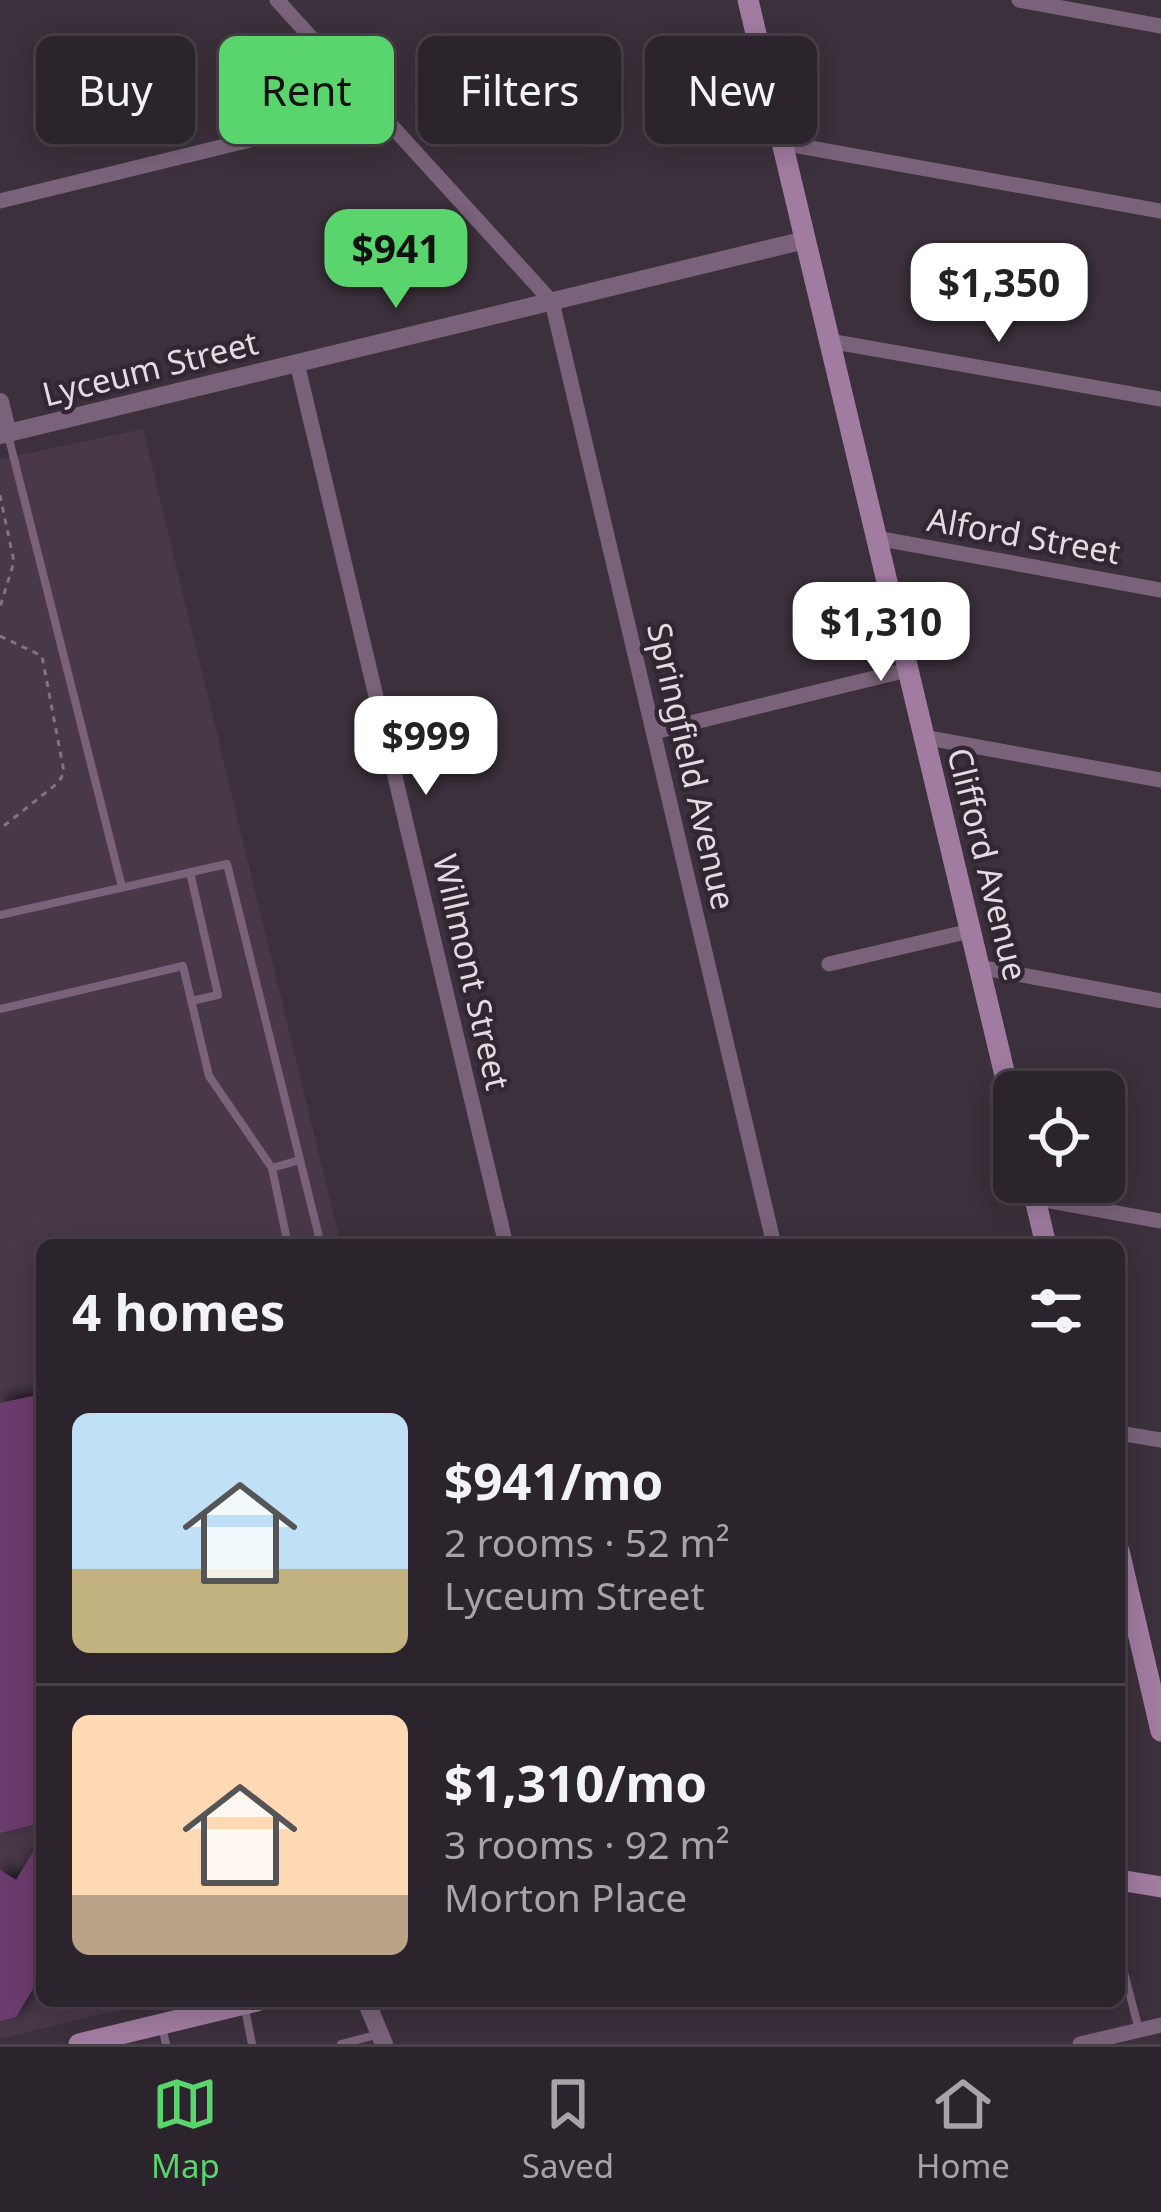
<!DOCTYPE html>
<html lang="en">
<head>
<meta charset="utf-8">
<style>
	:root { --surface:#2c242c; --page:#383038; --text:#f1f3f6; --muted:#a6a4a9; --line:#484148; --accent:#5ad56e }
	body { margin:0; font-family:"Noto Sans",sans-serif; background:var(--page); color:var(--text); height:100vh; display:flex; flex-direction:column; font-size:45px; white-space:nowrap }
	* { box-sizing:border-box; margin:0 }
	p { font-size:39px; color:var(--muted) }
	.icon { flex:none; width:66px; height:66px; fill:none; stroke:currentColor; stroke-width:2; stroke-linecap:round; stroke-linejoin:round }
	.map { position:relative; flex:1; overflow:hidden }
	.sheet { position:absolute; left:36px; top:1239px; width:1089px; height:768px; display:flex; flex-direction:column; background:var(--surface); border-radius:18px; box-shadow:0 6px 30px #0003,0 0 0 3px var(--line) }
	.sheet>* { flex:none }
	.top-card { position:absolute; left:36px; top:36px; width:1089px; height:108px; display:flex; gap:24px }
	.buttons { position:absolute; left:993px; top:1071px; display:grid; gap:24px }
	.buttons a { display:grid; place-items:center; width:132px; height:132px; border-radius:18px; background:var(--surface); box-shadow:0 6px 30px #0003,0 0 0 3px var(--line); font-size:60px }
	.price { position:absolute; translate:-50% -102px; padding:0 27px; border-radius:24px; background:#fff; color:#222; font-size:39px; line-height:78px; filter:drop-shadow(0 3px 6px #0008) }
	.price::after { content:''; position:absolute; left:50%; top:72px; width:36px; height:27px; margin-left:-18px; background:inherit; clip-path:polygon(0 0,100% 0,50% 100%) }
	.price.current { background:var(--accent); color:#111 }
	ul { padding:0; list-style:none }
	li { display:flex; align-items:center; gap:36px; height:300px; padding:0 36px }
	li+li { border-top:3px solid var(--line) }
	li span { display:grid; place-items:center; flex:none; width:336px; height:240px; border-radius:18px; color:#555 }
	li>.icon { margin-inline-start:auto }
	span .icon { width:144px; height:144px; fill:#fffc; stroke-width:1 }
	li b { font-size:51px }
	h2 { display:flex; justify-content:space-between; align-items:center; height:144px; padding:0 36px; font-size:51px }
	.tag { padding:0 42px; border-radius:18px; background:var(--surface); box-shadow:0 6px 30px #0003,0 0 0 3px var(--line); font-size:42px; line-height:108px }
	.tag.current { background:var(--accent); color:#111 }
	.tab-bar { display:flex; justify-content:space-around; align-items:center; height:168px; border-top:3px solid var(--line); background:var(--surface); font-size:33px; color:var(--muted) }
	.tab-bar a { display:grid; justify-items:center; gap:6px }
	.tab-bar .current { color:var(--accent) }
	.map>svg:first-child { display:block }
</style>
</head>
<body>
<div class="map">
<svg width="1161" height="2044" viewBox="0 0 1161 2044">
	<defs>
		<filter id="shadow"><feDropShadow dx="6" dy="-6" stdDeviation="6" flood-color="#0009"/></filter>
	</defs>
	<rect width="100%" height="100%" fill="#3b303b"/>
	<!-- built -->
	<path fill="#483848" d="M143,429l198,816h-299v756h114l-156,38v-1580z"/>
	<!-- building -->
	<path fill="#6c3a6d" filter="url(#shadow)" d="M42,1394v429l-42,10v-430z
		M42,1837v137l-26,43 -16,4v-151l16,10z"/>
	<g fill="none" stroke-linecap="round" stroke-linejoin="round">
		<!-- path -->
		<path stroke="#7e757e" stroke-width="3" stroke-dasharray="6 6" stroke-linecap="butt" d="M0,495l14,67 -14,45
			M0,636l42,20 22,116 -5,10 -59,47"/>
		<!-- service -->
		<path stroke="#7a637a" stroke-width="8" d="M8,435l114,452
			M190,872l28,123 -27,6
			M0,915l227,-51 94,381
			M0,1009l183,-43 26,110 63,92 28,-8
			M272,1168l16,77
			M1119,1915l6,-33
			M1119,1953l20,77
			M244,2004l8,40
			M162,2026l4,18
			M341,2044l39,-10"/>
		<!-- minor -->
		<path stroke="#7a637a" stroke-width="15" d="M277,0l275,302 222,943
			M1019,0l142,26
			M782,143l379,68
			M0,201l377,-92
			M829,341l332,58
			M297,363l209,882
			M876,538l285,52
			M654,732l253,-62
			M923,737l238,43
			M829,964l141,-33
			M979,967l182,34
			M1034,1198l127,23
			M1119,1433l42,7
			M1080,2044l81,-19"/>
		<!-- tertiary -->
		<path stroke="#7a637a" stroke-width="18" d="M0,402l8,32
			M0,435l805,-195
			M366,2001l18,43"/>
		<!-- secondary -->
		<path stroke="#a07ca1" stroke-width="21" d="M748,0l266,1113
			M1031,1182l15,63
			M1119,1551l42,180
			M1119,1880l42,7
			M79,2044l178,-43"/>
	</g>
	<g text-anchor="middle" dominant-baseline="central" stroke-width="9" stroke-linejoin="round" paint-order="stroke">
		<!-- street labels -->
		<g font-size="33" fill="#e2dbe2" stroke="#312631">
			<text transform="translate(150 368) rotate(-14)">Lyceum Street</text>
			<text transform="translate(1024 535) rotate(10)">Alford Street</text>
			<text transform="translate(692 766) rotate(77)">Springfield Avenue</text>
			<text transform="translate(988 864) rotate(76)">Clifford Avenue</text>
			<text transform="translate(472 972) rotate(77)">Willmont Street</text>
		</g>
	</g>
</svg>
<div class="buttons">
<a><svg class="icon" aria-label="locate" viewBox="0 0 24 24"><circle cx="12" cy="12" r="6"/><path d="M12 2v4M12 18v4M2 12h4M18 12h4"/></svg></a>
</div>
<b class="price current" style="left:396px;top:311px">$941</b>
<b class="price" style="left:999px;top:345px">$1,350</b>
<b class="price" style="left:881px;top:684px">$1,310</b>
<b class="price" style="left:426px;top:798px">$999</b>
<div class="top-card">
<a class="tag">Buy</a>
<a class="tag current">Rent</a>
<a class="tag">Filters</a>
<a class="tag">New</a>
</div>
<section class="sheet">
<h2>4 homes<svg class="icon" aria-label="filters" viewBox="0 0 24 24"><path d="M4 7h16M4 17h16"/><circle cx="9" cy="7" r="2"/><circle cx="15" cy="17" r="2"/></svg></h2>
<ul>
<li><span style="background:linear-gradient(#bfe0f5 65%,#c2b280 0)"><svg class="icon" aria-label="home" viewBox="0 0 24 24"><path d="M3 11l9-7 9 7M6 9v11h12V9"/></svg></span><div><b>$941/mo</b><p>2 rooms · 52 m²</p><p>Lyceum Street</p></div></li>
<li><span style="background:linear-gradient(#ffd9b3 75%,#b9a48a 0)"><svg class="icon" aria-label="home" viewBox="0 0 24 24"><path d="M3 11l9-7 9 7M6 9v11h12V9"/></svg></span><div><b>$1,310/mo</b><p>3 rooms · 92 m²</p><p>Morton Place</p></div></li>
</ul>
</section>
</div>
<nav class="tab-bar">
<a class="current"><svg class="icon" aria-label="map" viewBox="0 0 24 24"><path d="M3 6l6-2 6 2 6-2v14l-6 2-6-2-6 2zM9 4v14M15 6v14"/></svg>Map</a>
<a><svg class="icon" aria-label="saved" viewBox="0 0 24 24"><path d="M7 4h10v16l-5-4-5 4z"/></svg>Saved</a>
<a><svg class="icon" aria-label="home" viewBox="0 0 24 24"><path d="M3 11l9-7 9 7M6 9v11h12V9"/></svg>Home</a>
</nav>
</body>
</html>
